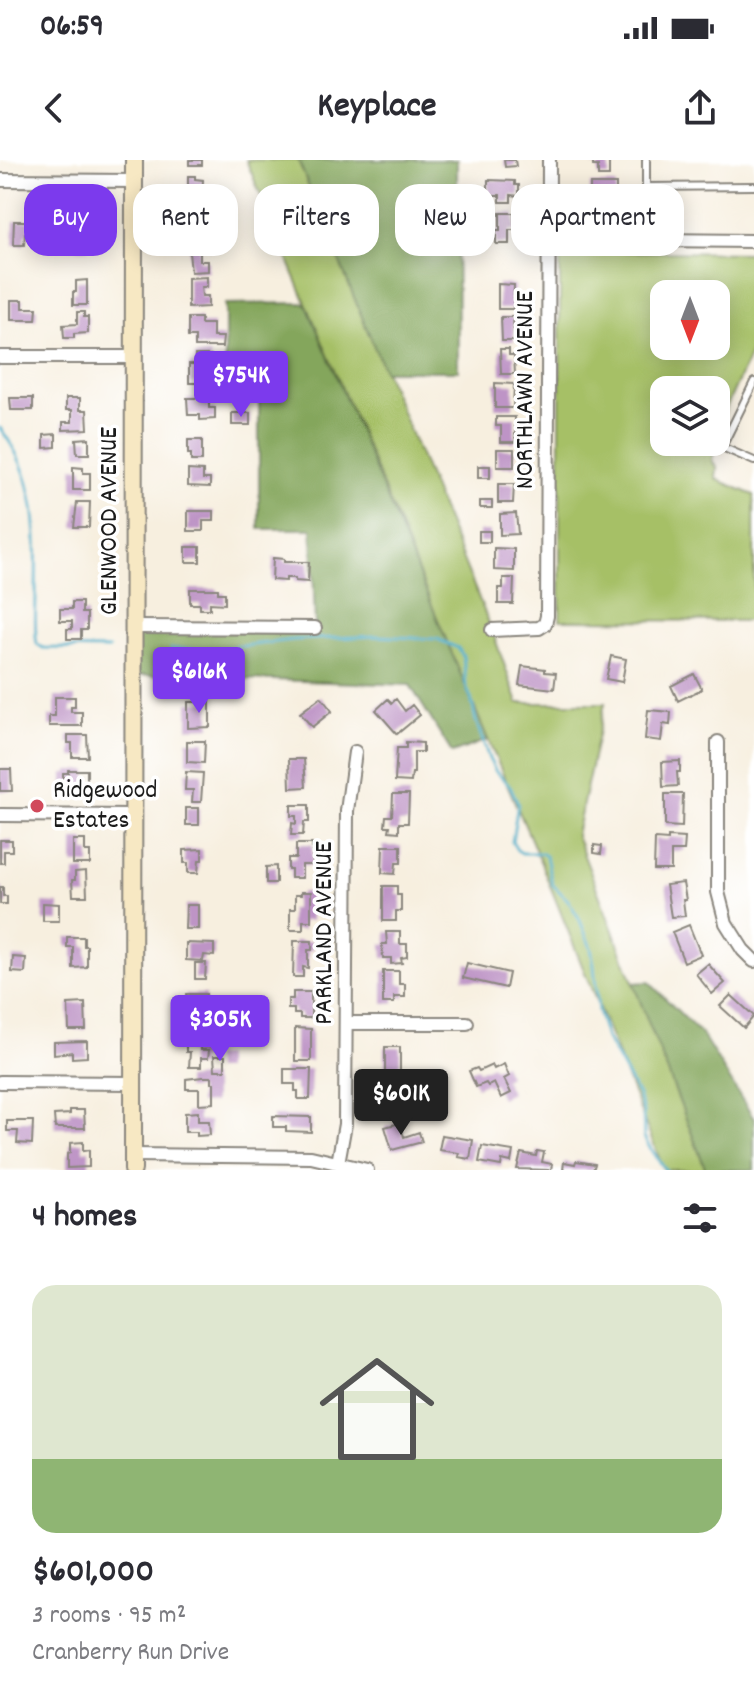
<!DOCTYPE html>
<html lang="en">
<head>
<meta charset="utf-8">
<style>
	:root { --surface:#fff; --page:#f7f7f7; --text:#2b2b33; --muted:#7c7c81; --accent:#7c3aed }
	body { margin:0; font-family:Dekko,sans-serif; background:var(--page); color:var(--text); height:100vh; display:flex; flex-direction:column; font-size:30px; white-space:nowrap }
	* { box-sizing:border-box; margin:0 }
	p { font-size:26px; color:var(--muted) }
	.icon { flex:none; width:44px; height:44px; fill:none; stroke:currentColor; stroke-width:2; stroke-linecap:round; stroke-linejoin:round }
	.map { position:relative; height:1010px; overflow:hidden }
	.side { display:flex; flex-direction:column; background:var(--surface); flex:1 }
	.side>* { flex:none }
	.guide { position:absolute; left:24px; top:24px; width:706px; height:72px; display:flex; gap:16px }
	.needle { width:52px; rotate:180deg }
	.buttons { position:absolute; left:650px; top:120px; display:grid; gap:16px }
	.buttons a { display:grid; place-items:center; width:80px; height:80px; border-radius:16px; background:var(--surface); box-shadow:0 4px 20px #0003; font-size:40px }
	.price { position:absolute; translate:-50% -68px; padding:0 18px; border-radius:8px; background:var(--accent); color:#fff; font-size:26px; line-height:52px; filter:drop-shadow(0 2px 4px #0008) }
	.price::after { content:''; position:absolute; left:50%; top:48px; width:24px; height:18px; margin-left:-12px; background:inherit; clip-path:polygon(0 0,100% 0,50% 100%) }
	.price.selected { background:#222; color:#fff }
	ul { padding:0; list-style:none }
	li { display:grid; align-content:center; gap:16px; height:424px; padding:0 32px }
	li span { display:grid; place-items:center; height:248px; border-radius:24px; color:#555 }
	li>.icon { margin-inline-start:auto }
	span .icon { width:144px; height:144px; fill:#fffc; stroke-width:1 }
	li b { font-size:34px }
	h2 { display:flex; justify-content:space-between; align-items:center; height:96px; padding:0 32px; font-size:34px }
	.tag { padding:0 28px; border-radius:24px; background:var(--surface); box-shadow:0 4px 20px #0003; font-size:28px; line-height:72px }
	.tag.selected { background:var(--accent); color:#fff }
	.status { display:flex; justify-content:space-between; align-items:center; height:56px; padding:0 40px; background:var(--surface); direction:ltr }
	.status svg { height:22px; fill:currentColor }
	header { display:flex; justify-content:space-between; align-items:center; height:104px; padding:0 32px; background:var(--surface); font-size:36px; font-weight:800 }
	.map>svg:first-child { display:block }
</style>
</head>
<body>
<div class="status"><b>06:59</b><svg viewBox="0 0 49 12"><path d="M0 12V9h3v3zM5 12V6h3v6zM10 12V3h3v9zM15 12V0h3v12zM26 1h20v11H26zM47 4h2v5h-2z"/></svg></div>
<header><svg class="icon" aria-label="back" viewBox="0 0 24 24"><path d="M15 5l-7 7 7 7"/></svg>Keyplace<svg class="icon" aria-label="share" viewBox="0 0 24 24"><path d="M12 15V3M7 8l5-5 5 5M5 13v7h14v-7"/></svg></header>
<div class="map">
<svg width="754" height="1010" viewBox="0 0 754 1010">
	<rect width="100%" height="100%" fill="#fff"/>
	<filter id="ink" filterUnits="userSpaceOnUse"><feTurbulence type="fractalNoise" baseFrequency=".0125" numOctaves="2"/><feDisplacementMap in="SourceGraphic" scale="16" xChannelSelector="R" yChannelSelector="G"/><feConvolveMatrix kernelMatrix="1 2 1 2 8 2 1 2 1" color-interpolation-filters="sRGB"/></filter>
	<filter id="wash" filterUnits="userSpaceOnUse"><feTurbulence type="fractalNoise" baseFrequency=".006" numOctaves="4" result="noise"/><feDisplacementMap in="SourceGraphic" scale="32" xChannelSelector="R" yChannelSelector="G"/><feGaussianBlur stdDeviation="1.8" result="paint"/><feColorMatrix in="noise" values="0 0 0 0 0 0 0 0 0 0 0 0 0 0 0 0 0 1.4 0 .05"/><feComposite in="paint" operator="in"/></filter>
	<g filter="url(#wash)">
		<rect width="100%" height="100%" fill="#f7efdf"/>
		<!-- green -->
		<path fill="#a6c066" stroke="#616e41" stroke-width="2" fill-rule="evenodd" d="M246,0h52l194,470 26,73h87l-29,132 130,335h-42l-128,-319 -98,-227 -37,-95z
			M560,91l194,2v93l-38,84v-40h-52v52h46v2l7,3c-4,8 -8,14 0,20l-1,12 38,16v126l-194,-1zM664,134h52v52h-52z"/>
		<!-- forest -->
		<path fill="#84a65b" stroke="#50613c" stroke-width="2" d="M298,0h159l1,211h-74z
			M306,143l182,437 -36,13 -42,-68 -277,-10v-48l182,1 -3,-99h-53v-133l-34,-1v-91z
			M649,822l54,54 51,83v51h-48l-73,-187z"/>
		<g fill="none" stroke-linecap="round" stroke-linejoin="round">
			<!-- stream -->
			<path stroke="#46aac5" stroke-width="3" d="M0,268c39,50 37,106 36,166 0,16 -2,34 1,50l6,4 66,1
				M171,489h47l75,-9 83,-4 61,3 21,9 5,8 3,30 5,12 5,23 13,38 7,13 14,14 8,17 -6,39 5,8 5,3h19l5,3 6,28 16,16 11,18 12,30 3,18 4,45 8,27 32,57 5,17 1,25 6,11 16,22"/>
		</g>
		<g id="blocks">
			<!-- building -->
			<path fill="#be94c6" d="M189,0h13v5h-13z
				M504,0h11l1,6 -11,1z
				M593,0h16v16h-11v-10h-5z
				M188,16h7v3l8,1 -1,15h10v6l-10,1v-6h-14z
				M488,20l27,1v4h4v11l-8,-1v7h-11v-7h-12z
				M590,24h26v10h-7v14h20v11l-35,-2v-23h-4z
				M64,47l25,1 -1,13h-15v-7l-9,-1z
				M500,53h14l1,17h-6v14h-13v-14h4z
				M188,54h17l-1,7h-3v6h11v8l-19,-1v-6h-5z
				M14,61h18v13h-7l-1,11h-11z
				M72,71l16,1v17l-29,-1v-12h13z
				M188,82h12v19h8v10l-17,1z
				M207,117v10h-6l1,9h6v11l-20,1v-30z
				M87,120v25h-14v-13h3v-11z
				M498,124l16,1 -1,24h-15z
				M11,140h12v8h14l-1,12h-25z
				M77,152h7v5h4v16l-14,1v4h-10l-1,-13 14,-1z
				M501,157h12l1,24h-12z
				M188,158h13v6h12v13h10l-1,10h-27v-10h-7z
				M500,189h9v6h5l1,19h-14z
				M195,195h16v28h-22v-19h6z
				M495,223l19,1 -1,24h-18z
				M10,238h23v12h-22z
				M66,238h14v12h7l1,19 -25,1v-8h9v-12h-6z
				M187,238h22v10h6v11l-15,1v-5h-12z
				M232,253h18v12h-18z
				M496,257h19v25h-14v-16h-5z
				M56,274v13l-12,1v-13z
				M89,278v16h-12l-1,-15z
				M188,280h14v21h-11v-7h-3z
				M497,289h17v18h-17z
				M478,306h12v12h-12z
				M73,307l10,1v5h7v17h-17z
				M188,310l15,1v8h7v8l-22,-1z
				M498,324h16l-1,19h-15z
				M480,341h12v7h-12z
				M77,342h13l-1,25h-15z
				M188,351h26v10h-11v10h-15z
				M516,353l2,21 -18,1v-21z
				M479,371h11v11h-11z
				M186,387h14v15h-14z
				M494,388l20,1v22l-20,-1z
				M273,398l11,1v3h25l-1,20 -13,-1v-3h-9v3l-14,-1z
				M503,418h11l-1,26h-15v-16h5z
				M190,429h28v4h7v11l-15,-1v6h-10v-5h-10z
				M72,442h10v11h5v17h-6v9h-14v-10h5v-8h-12v-12h12z
				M611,496l15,3 -4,23 -16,-3z
				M522,506l23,3v3l11,1 -2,16 -35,-4z
				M694,514l8,15 -24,12 -7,-15z
				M55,537h20v10h-4v5h11v14h-33v-10h6z
				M321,537l11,14 -20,16 -12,-14z
				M388,539l4,4 4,-4 9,12 7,-6 8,10 -23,19 -21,-24z
				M188,542h22v25l-22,1z
				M648,550l23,2 -1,13 -7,-1 -2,17 -16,-2z
				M68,575h19l1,22h-16v-14h-4z
				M187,581h18l-1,22 -17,-1z
				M406,582l17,1v9h-9v21h-2l-1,9 -16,-1 2,-33h9z
				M289,599h15l2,28 -16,1z
				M680,601v11h-3l1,14 -15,1 -1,-25z
				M0,609h11l1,22h-12z
				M68,610h19v17h-12v6h-12v-20h5z
				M186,612l17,1 -2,29h-9l1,-12h-8z
				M393,634h16l-1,29h-9v9l-10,-1 1,-5h-5l1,-10h6z
				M665,634h18l-1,33 -17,-1z
				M291,645h18v17h-5l-1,13h-12l1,-12 4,1v-8h-5z
				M186,648h13v17h-13z
				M668,677l17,1 -1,13h-13v19h-17l1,-31 13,1z
				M0,680h12v11h-8v12h-4z
				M73,680h12v12h5v12h-17z
				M296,684h16l1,21h-11v13h-11v-9h-3v-11h8z
				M594,685l8,1 -1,8 -7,-1z
				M383,686h18v17h-5l-1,11 -13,-1z
				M202,689v11h-3l-1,13h-10v-10h-4v-13z
				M276,706v17h-10v-16z
				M86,711l1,25h-14l-1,-16h3v-8z
				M683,723l3,17h-3l2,16 -14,1 -5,-32z
				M383,726h14v9h4v16h-5v10h-13z
				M0,727h3v9h4v8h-7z
				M301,732h10v29h-8v9h-13v-21h5v-14h6z
				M43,743l16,1v17h-16z
				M186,745h12v24h-13z
				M689,765l12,30 -17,7 -12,-30z
				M386,772h14v12h7v13l-6,1 1,5 -11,1v-6h-8l-1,-14h5z
				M67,777h17v9h3v21l-14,1v-21h-6z
				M294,781h18v9h-4v18l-5,-1v10h-10z
				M186,783l28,1v12l-10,-1 -1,6 -17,-1z
				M13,797l13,1 -1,15 -13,-1z
				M195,803h11l-1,16h-10z
				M467,803l42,10 -3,15 -43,-10z
				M708,804l17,19 -13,11 -16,-20z
				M383,811h16v13h6v13h-11v6h-11z
				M293,832h18v26h-11v-4h-6v-5h-6v-10h5z
				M186,834h20v26h2v10h-12v-10h-8z
				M731,835l23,21 -10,12 -24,-22z
				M85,843l1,27h-17l-1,-26z
				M295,868l16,1v32h-16z
				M186,879h15v11h8l-1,8h-7v9h-12l1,-15h-4z
				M87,881v16l-15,1v-6l-18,2v-12z
				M385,887h15v31l-15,-1z
				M214,896h11v14h-10z
				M504,904l5,12 -5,3 7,14 -10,5 -7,-15 -6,3 -2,-3 -10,4 -7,-16 8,-3 2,3 13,-6 2,4z
				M284,909h27l-1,30h-12v-8h-3v-7h-11z
				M203,917h9v6h2v20l-15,1v-15h-13v-10z
				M382,926h17v14h4v15h-16v-8h-5z
				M70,950h14l1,18h-30l-1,-13 16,-1z
				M198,952v9h11l1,14 -13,1v-4h-12v-19z
				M273,956l38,1v15l-25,-1v-4h-13z
				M7,961h26l-1,23 -15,-1 1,-12h-11z
				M400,963l4,14 15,-5 3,10 -30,8 -7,-23z
				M442,975l31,5 -3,19 -12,-2 1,-4 -20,-3z
				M83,982v9l6,-1v17l-22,1v-14l3,-1v-10z
				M482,986l31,5 -2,11 -9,-2 -1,6 -22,-4z
				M537,991l7,1 -2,10 10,2 -1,6 -34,-1 4,-16 15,3z
				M576,1001l19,3 -2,6h-30l1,-8 11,2z"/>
		</g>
	</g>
	<g filter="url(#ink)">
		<use href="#blocks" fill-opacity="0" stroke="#8a867e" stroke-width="2"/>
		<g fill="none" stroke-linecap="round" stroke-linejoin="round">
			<!-- lane casing -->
			<g stroke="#8a867e" stroke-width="10">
				<path id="lane" d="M646,27v-27
					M645,79l1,-52 108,-1
					M754,222l-32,65 32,14"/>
			</g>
			<!-- street casing -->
			<g stroke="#8a867e" stroke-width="16">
				<path id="street" d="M0,20l134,1
					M549,79l205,2
					M0,197h134
					M133,467l182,1
					M492,470l47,-2 6,-4 2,-8 2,-456
					M718,582v150l8,31 17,27 11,11
					M0,655l133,1
					M346,863h121
					M0,922l133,1
					M133,995l178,2 56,13
					M338,1003l7,-39 2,-313 8,-59"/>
			</g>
			<!-- secondary casing -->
			<g stroke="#8a867e" stroke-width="20">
				<path id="secondary" d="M133,1010l1,-1010"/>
			</g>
			<!-- lane -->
			<use href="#lane" stroke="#fff" stroke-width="6"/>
			<!-- street -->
			<use href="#street" stroke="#fff" stroke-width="12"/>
			<!-- secondary -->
			<use href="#secondary" stroke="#f7e8c3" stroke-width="16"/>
		</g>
	</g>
	<!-- markers -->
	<circle fill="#d1495b" stroke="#fff" stroke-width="3" cx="37" cy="646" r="8"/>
	<g text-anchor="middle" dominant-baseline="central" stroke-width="7" stroke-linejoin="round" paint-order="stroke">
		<!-- street labels -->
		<g font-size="26" fill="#1c1c1c" stroke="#fff">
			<text transform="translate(526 230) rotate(-90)">NORTHLAWN AVENUE</text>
			<text transform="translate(110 361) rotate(-90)">GLENWOOD AVENUE</text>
			<text transform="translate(325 773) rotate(-90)">PARKLAND AVENUE</text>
		</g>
		<!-- poi labels -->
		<g font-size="26" fill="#1c1c1c" stroke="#fff" text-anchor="start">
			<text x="53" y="631">Ridgewood<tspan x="53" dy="30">Estates</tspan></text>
		</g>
	</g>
</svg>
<div class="buttons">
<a><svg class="needle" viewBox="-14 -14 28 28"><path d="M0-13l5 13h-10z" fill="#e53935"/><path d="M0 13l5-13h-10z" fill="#7c7c81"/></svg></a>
<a><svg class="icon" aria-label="layers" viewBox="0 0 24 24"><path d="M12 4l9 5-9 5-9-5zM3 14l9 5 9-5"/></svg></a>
</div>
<b class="price" style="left:241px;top:259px">$754K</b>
<b class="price" style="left:199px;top:555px">$616K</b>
<b class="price" style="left:220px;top:903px">$305K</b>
<b class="price selected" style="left:401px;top:977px">$601K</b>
<div class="guide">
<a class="tag selected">Buy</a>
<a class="tag">Rent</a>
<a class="tag">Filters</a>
<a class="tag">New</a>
<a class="tag">Apartment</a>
</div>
</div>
<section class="side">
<h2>4 homes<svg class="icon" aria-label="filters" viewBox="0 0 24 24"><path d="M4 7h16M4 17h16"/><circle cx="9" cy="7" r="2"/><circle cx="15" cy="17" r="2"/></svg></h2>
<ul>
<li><span style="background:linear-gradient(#dfe7d0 70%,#8fb573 0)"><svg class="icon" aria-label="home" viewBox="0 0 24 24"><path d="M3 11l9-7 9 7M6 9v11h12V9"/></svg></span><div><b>$601,000</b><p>3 rooms · 95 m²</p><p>Cranberry Run Drive</p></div></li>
</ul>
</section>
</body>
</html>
